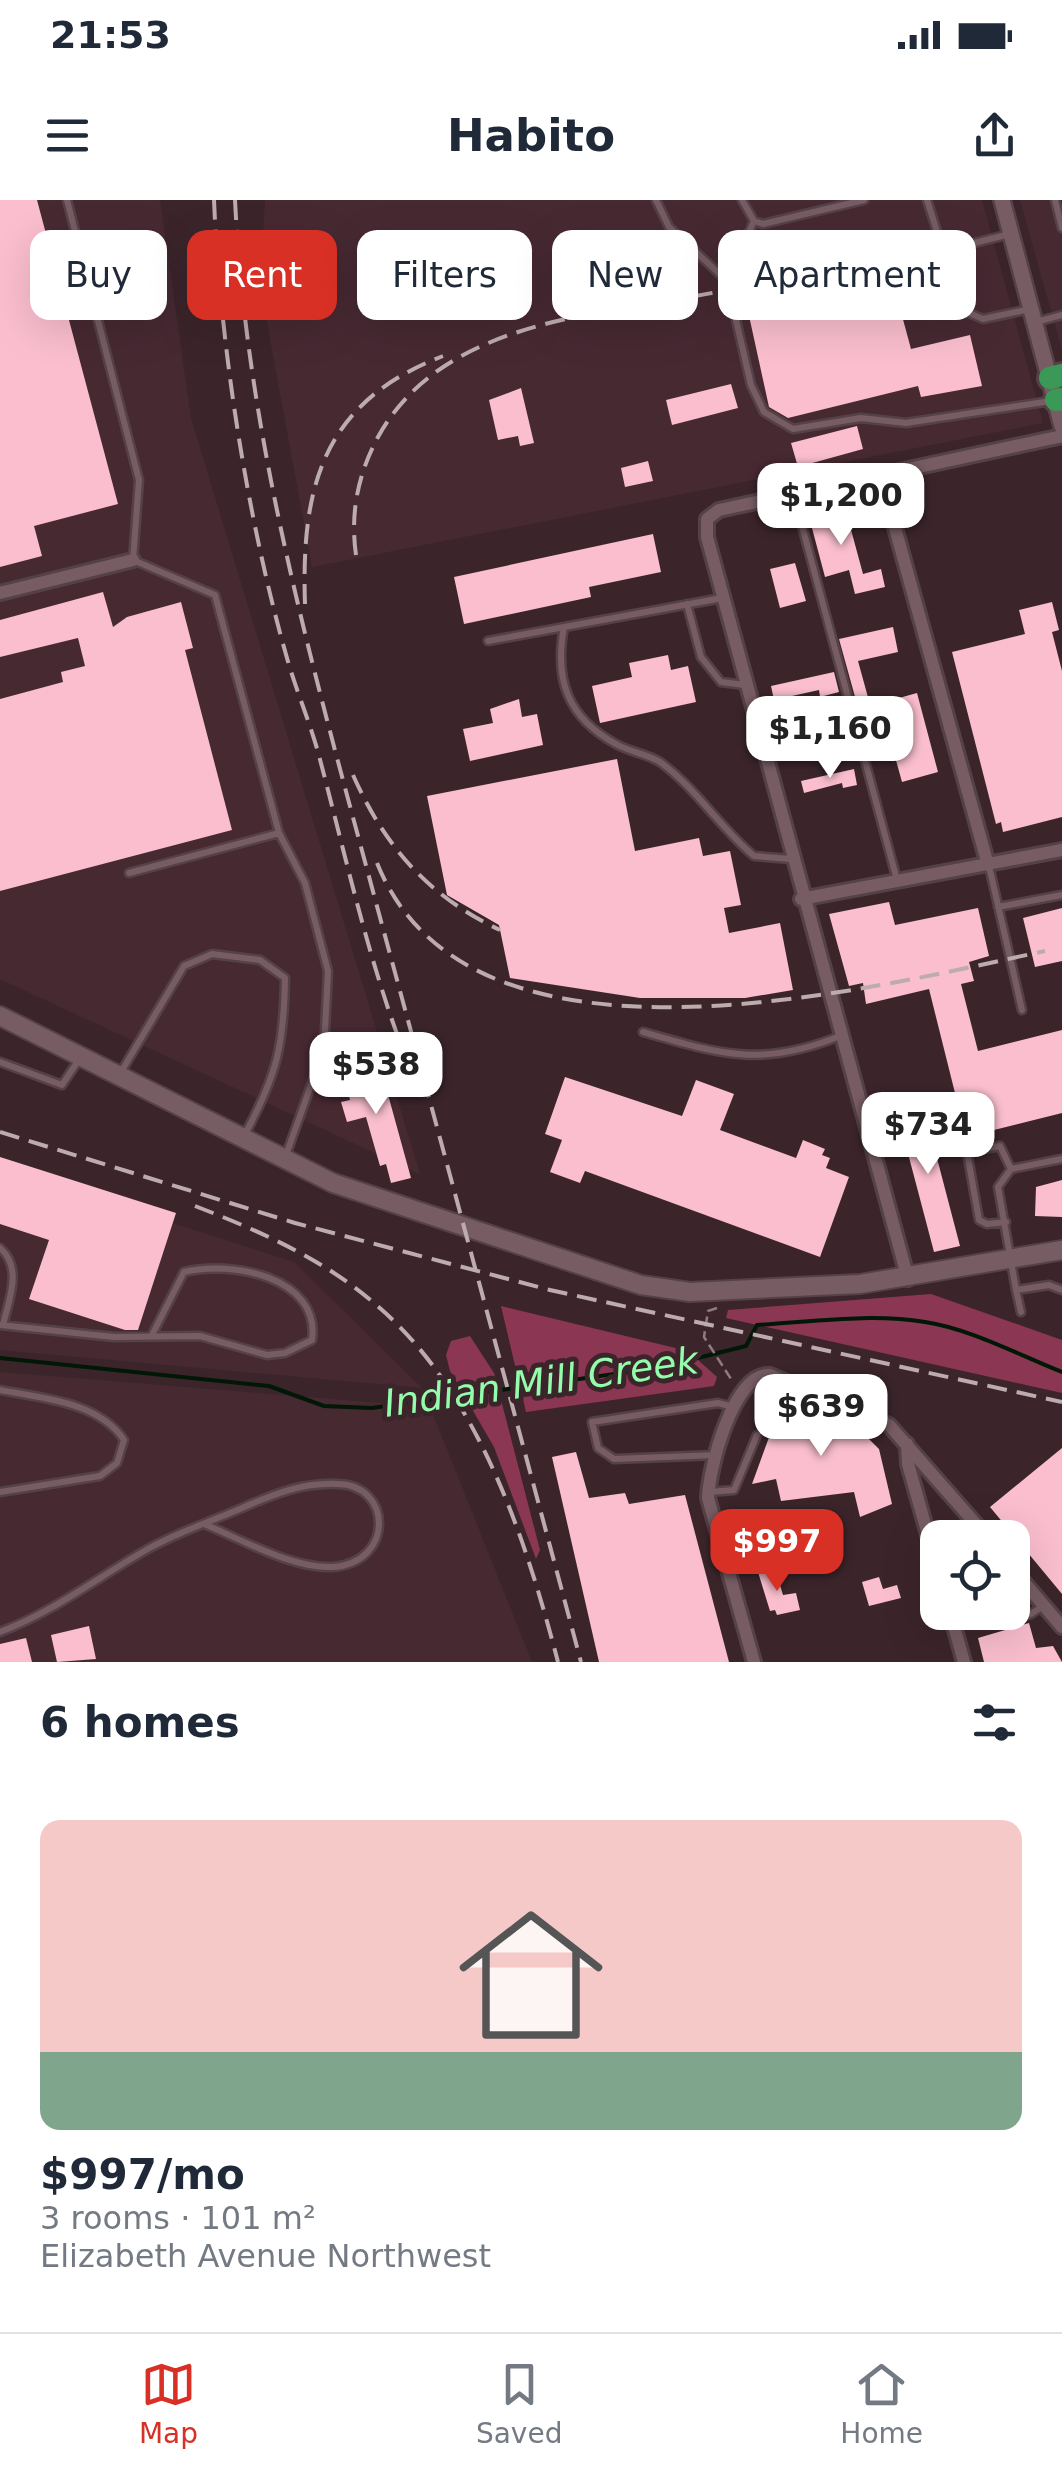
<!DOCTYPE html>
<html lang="en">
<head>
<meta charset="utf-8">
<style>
	:root { --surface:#fff; --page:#f6f6f7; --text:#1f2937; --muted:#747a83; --line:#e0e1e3; --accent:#d93025 }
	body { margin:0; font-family:"DejaVu Sans",sans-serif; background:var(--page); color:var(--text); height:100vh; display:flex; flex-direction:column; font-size:38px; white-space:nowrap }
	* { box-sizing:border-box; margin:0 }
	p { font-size:32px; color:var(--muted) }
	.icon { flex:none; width:55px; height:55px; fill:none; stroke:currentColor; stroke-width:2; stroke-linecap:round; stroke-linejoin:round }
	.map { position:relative; height:1462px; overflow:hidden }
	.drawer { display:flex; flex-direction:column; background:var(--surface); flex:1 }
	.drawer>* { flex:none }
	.guide { position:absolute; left:30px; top:30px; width:1002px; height:90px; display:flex; gap:20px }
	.fabs { position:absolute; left:920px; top:1320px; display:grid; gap:20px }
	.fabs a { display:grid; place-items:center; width:110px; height:110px; border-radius:20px; background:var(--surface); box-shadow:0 10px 40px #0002; font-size:50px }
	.price { position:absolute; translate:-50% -85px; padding:0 22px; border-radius:20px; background:#fff; color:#222; font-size:32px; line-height:65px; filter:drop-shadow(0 2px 5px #0008) }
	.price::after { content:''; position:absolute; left:50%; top:60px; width:30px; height:22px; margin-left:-15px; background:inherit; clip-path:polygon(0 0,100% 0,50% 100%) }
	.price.on { background:var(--accent); color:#fff }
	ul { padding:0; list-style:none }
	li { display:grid; align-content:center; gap:20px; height:530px; padding:0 40px }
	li+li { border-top:2px solid var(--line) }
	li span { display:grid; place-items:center; height:310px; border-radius:20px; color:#555 }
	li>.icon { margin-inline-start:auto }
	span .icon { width:180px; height:180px; fill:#fffc; stroke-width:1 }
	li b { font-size:42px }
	h2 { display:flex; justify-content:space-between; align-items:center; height:120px; padding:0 40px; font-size:42px }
	.chip { padding:0 35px; border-radius:20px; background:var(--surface); box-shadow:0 10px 40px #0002; font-size:35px; line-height:90px }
	.chip.on { background:var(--accent); color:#fff }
	.status { display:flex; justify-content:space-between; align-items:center; height:70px; padding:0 50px; background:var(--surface); direction:ltr }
	.status svg { height:28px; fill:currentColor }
	header { display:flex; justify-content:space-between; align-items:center; height:130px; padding:0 40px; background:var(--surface); font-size:45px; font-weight:600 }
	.menu { display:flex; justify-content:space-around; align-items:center; height:140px; border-top:2px solid var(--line); background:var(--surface); font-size:28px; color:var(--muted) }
	.menu a { display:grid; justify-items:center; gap:5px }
	.menu .on { color:var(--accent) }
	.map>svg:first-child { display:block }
</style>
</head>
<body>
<div class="status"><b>21:53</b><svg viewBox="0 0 49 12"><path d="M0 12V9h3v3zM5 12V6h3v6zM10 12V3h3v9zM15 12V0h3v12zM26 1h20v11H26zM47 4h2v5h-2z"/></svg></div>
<header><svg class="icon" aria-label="menu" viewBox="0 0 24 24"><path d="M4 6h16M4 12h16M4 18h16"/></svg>Habito<svg class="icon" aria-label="share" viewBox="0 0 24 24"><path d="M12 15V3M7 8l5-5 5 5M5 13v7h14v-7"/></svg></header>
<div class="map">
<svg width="1062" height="1462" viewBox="0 0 1062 1462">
	<rect width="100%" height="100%" fill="#3b252b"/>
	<!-- built -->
	<path fill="#472932" d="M0,0h160l31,218 229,756 -420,-195z
		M265,0h717l61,223 -731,144 -52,-283z
		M1020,0h42v150z
		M0,968l294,94 128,126 -422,-38z
		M0,1172l430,35 102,255h-532z"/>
	<!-- forest -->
	<path fill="#8b3653" d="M931,1094l131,46v53l-336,-75 2,-8z
		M501,1106l187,45 29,26 -3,9 -188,26z
		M470,1136l24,37 46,177 -4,9 -42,-112 -44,-76 -4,-16 5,-14z"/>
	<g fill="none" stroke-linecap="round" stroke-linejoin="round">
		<!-- stream -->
		<path stroke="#011807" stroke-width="4" d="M0,1158l269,28 55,20 48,2 285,-40 89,-22 11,-21c55,-3 113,-12 168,-3 46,7 94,33 137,50"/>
	</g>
	<!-- building -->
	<path fill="#fabece" d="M0,0h37l81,304 -84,22 8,30 -42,11z
		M887,53l3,14 27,-7 11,45 -27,7 10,37 59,-14 12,51 -61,11 -3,-11 -130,32 -19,-11 -30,-137 34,-8 4,18z
		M731,184l7,24 -66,17 -6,-25z
		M521,188l13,55 -14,3 -2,-10 -20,4 -9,-40z
		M857,226l6,23 -65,18 -7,-24z
		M648,261l5,20 -28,6 -4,-19z
		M843,300l20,74 18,-5 4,18 -30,7 -6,-24 -24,7 -17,-64z
		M653,334l8,38 -72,15 2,10 -127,27 -10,-47z
		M795,363l11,38 -26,7 -10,-39z
		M103,392l10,35 14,-10 54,-15 12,46 -8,2 47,180 -232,61v-192l63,-17 -2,-10 24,-6 -7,-28 -78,19v-37z
		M1052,402l7,28 -7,2 10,39v146l-59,15 -2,-10 -5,2 -44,-172 73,-18 -6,-24z
		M893,427l5,25 -40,9 11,40 -12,3 -18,-65z
		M668,455l3,15 17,-4 8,36 -96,21 -8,-37 40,-9 -3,-14z
		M834,472l5,20 -19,5 -1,-7 -45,10 -3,-14z
		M917,493l21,79 -36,10 -8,-29 -22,6 -5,-18 22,-6 -8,-32z
		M519,499l3,18 15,-3 6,31 -73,16 -7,-32 30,-6 -3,-14z
		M617,559l18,92 64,-13 4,18 27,-5 11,54 -17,3 5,25 51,-10 13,67 -48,8h-105l-130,-20 -11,-53 -52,-30 -20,-99z
		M854,569l3,16 -14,3 -1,-5 -38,10 -3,-12z
		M889,702l6,23 83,-17 11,48 -20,6 5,19 -13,3 17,67 84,-21v83l-96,24 -37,-148 -63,15 -3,-21 -14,3 -20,-72z
		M1062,708v53l-27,6 -12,-49z
		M379,862l32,116 -20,5 -5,-19 -6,2 -14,-49 -19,5 -6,-20 9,-2 -7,-28z
		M565,877l117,39 14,-36 38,14 -14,36 76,28 7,-18 22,9 -3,6 8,3 -4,10 23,9 -29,80 -235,-86 -5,12 -30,-11 12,-32 -17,-6z
		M922,901l38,145 -26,6 -38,-144z
		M0,957l176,56 -38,117h-13l-96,-31 20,-59 -49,-16z
		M1062,980v37l-27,-1 1,-29z
		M766,1194l99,41 14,14 13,55 -32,13 -6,-25 -73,9 -5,-22 -24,5 24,-66 -18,-6z
		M1062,1248v146l-72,-87z
		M576,1252l13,46 36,-5 4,11 56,-9 44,167h-130l-47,-205z
		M775,1368l8,27 13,-2 4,17 -23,5 -2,-5 -5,1 -12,-39z
		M879,1377l4,12 14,-4 4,13 -32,8 -7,-24z
		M1029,1423l7,25 17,-2 9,16h-78l-6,-24z
		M89,1426l7,33 -39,3 -6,-27z
		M26,1438l6,24h-32v-18z"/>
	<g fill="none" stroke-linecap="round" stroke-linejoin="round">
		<!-- service casing -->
		<g stroke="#554248" stroke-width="11">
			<path id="service" d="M67,0l72,280 -6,80 82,35 64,238 26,50 23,88 -4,78 -38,106
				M656,0l13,27 57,53
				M742,0l12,21 9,3 101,-24
				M927,0l35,110 21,9 47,-10
				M1055,0l7,28
				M754,21l-27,60 24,104 13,27 29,17 68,-11 45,5 145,-22
				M942,51l68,-17
				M1036,122l26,-7
				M794,296l103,384
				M687,404l14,53 20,25 24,3
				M564,427c-10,53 4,91 52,117 14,8 31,10 44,18 35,25 61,67 94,94l37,3
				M488,441l234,-43
				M989,666l33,144
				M129,673l150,-40
				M998,707l64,-12
				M643,832c77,22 118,36 197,4
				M0,862l62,23 18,-27
				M121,872l63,-106 28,-12 48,6 25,18c-1,67 -8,97 -40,156
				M1062,959l-51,10 -13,18 18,103 33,-5 13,5
				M1006,1022l-19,2 -8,-4 -12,-68 33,-6 11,23
				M0,1048c23,20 9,51 3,77
				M1016,1090l5,22
				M0,1125l114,12 86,-1 67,19 18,-2 27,-13c9,-63 -81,-80 -128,-68l-32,63
				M0,1190c42,8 99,12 124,50l-7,23 -17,13 -100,16
				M716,1255l-102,4 -16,-11 -6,-26 126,-19 15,4
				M709,1292l25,-2 23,-55
				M720,1339l85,-22
				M997,1412l3,8 31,-6 12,-8
				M0,1432c53,-20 97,-54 146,-82 26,-15 55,-25 84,-37 36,-15 67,-31 108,-29 54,1 57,78 -5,83 -41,2 -92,-28 -129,-43"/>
		</g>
		<!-- minor casing -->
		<g stroke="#554248" stroke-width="18">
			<path id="minor" d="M881,277l107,388
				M0,393l133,-33
				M801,699l261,-49
				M908,1079l-201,-742v-18l12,-9 343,-74
				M907,1244l1,20 30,106
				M1012,1368l50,59
				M950,1412l14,50
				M754,1462l-46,-164c1,-31 26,-126 62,-123l119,50 99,113"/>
		</g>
		<!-- tertiary casing -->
		<g stroke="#554248" stroke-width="20">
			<path id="tertiary" d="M1002,0l60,226"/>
		</g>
		<!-- secondary casing -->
		<g stroke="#554248" stroke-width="22">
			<path id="secondary" d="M0,816l333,167 308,102 49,7 170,-8 202,-34"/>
		</g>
		<!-- motorway casing -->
		<g stroke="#554248" stroke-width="28">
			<path id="motorway" d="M1050,178l12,-3
				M1056,200l6,-1"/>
		</g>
		<!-- path -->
		<path stroke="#8f7c81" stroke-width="2.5" stroke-dasharray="10 5" stroke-linecap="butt" d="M717,1108l-9,3 -4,26 29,45"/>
		<!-- service -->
		<use href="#service" stroke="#775d63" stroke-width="6"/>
		<!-- minor -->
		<use href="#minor" stroke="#775d63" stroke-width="12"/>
		<!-- tertiary -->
		<use href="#tertiary" stroke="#775d63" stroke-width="15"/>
		<!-- secondary -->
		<use href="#secondary" stroke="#775d63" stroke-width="18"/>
		<!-- motorway -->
		<use href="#motorway" stroke="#3a9956" stroke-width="22"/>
		<!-- rail -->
		<path stroke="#bcabaf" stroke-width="4" stroke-dasharray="20 10" stroke-linecap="butt" d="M214,0c6,144 33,319 73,458 9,32 22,62 31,94 28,105 51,213 91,314
			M235,0c12,244 80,475 143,710 68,250 136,501 203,752
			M356,355c-6,-42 2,-81 22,-118 65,-118 222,-122 339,-145
			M305,404c-4,-118 18,-202 138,-248
			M353,575c32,72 75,121 147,155
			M377,663c92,229 489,126 668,88
			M0,932l295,91 255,67 512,112
			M195,1006c62,24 127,52 179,97 103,86 151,233 184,359"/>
	</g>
	<g text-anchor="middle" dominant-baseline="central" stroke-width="10" stroke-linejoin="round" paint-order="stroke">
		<!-- water labels -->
		<g font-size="38" font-style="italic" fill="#93fdac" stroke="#3b252b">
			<text transform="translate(541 1182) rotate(-8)">Indian Mill Creek</text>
		</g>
	</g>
</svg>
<div class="fabs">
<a><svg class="icon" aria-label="locate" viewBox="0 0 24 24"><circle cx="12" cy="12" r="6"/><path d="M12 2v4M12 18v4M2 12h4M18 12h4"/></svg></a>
</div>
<b class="price" style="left:841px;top:348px">$1,200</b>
<b class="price" style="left:830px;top:581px">$1,160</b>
<b class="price" style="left:376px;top:917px">$538</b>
<b class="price" style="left:928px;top:977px">$734</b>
<b class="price" style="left:821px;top:1259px">$639</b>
<b class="price on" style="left:777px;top:1394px">$997</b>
<div class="guide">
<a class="chip">Buy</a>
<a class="chip on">Rent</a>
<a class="chip">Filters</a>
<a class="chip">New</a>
<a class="chip">Apartment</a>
</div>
</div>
<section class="drawer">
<h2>6 homes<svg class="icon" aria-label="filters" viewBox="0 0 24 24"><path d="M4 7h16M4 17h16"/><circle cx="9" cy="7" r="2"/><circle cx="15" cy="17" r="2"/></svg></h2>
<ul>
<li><span style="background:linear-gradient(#f6c9c9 75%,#7fa58c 0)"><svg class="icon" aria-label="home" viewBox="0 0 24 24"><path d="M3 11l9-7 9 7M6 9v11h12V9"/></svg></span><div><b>$997/mo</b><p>3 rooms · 101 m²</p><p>Elizabeth Avenue Northwest</p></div></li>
</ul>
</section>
<nav class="menu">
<a class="on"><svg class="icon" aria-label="map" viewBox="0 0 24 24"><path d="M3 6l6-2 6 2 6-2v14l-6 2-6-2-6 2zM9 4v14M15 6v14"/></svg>Map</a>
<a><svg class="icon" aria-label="saved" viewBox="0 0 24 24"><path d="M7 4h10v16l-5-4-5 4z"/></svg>Saved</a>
<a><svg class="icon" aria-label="home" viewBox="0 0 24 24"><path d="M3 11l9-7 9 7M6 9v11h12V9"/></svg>Home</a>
</nav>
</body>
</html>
